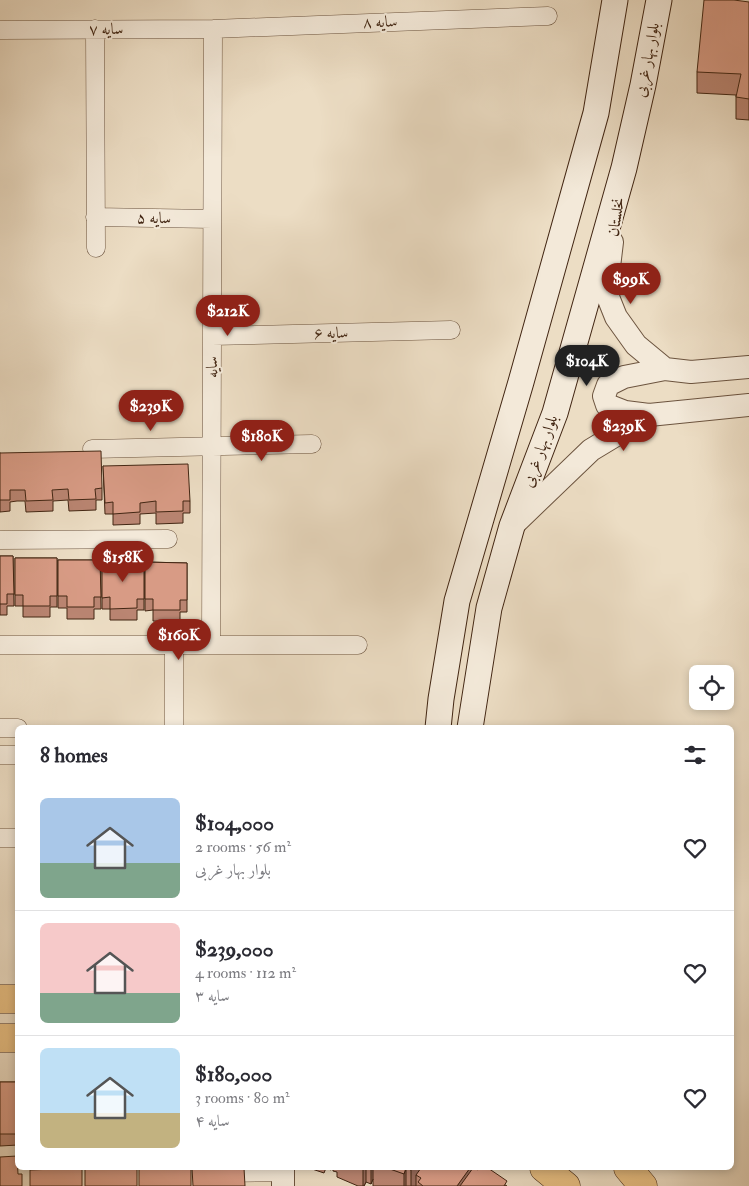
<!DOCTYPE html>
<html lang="en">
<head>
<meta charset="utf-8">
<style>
	:root { --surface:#fff; --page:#f7f7f7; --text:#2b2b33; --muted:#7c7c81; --line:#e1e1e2; --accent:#8f2418 }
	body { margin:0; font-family:"IM FELL Double Pica",Amiri,serif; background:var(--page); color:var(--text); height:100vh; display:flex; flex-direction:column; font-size:19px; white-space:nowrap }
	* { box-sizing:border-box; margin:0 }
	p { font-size:16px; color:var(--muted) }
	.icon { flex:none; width:28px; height:28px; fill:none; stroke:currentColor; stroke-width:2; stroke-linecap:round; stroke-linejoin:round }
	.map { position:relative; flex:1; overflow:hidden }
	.side { position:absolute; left:15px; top:725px; width:719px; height:445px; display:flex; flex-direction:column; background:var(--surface); border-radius:8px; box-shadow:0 2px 8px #0003 }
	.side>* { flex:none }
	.buttons { position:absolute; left:689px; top:665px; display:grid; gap:10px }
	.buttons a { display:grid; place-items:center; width:45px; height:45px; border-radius:8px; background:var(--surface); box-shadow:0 2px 8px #0003; font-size:25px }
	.price { position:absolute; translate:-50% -42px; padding:0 11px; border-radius:18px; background:var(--accent); color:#fff; font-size:16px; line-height:32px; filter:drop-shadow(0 1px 2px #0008) }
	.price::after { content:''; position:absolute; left:50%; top:30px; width:15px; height:11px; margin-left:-8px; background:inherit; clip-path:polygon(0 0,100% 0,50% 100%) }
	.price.current { background:#222; color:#fff }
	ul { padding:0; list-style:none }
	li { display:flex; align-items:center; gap:15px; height:125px; padding:0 25px }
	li+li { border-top:1px solid var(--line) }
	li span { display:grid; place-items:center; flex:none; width:140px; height:100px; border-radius:8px; color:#555 }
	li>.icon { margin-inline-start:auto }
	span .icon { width:60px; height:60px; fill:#fffc; stroke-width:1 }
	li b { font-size:21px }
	h2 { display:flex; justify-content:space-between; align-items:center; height:60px; padding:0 25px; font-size:21px }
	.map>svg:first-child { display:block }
</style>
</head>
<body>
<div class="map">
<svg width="749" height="1186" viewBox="0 0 749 1186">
	<rect width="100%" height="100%" fill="#ecddc4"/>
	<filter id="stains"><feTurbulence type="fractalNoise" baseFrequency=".004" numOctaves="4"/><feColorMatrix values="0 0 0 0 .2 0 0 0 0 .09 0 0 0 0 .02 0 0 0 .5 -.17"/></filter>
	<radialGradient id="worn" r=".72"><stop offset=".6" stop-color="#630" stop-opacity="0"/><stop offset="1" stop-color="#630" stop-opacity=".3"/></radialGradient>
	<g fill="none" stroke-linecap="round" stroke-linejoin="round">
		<!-- minor casing -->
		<g stroke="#6c543f" stroke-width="19">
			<path id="minor" d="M95,29l1,219
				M0,30l213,-1 335,-13
				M95,217l117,2
				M212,336l239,-6
				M92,449l220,-5
				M0,540l168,-1
				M0,645h358
				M174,645v83
				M211,645l2,-616
				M0,728h18
				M0,755h18
				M0,838h18
				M221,1173l62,-1"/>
		</g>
		<!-- tertiary casing -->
		<g stroke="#6c543f" stroke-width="24">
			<path id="tertiary" d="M612,242l-6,50 10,25 20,28 29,24 26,3 58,-5
				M649,415l-24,-3 -18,-7 -3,-9 4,-11 16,-8 41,-8
				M513,525l78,-75 58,-35 100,-10
				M283,1186v-18"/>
		</g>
		<!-- secondary casing -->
		<g stroke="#422613" stroke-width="27">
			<path id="secondary" d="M438,728l3,-29 16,-98 64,-219 75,-269 19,-113
				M470,728l19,-120 23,-82 43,-113 69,-245 19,-83 16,-85"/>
		</g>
		<!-- primary casing -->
		<g stroke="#422613" stroke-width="29">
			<path id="primary" d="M0,999h18
				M0,1038h18
				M544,1168l22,18
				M628,1168l15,18"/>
		</g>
		<!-- minor -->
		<use href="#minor" stroke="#f3e9d9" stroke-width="18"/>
		<!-- tertiary -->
		<use href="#tertiary" stroke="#f3e9d9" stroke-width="22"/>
		<!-- secondary -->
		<use href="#secondary" stroke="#f3e9d9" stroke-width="25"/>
		<!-- primary -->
		<use href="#primary" stroke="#e6be82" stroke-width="28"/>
	</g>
	<!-- wall -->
	<path fill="#ba8572" stroke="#422613" d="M749,2v118l-13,-1v-24l-39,-2v-21z
		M0,453l102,35v12h-6v10l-27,1 -1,-11 -15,1v10l-27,1 -1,-11h-8l-7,1v9l-10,1z
		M103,466l87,35v12h-7v10l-27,1v-11l-16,1v10l-27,1v-11h-8z
		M0,556h13l1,50h-7v9h-7z
		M15,558h42v49h-7v10h-27v-11h-8z
		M58,560h42l1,49h-7v10h-27v-11h-9z
		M102,561h42v49h-7v10h-27v-11h-8z
		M145,562l42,1v49h-7v10l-27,-1v-11l-8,1z
		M0,1082h18v63l-18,1z
		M309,1168h23l-1,2 -5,-2 -2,5z
		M333,1168h142l32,18h-134v-7l-2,5 -5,-2 -2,4h-6l-21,-9v-5l-4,-1z"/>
	<!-- shaded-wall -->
	<path fill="#976c5d" stroke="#422613" d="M363,1168h3v14l-2,4h-1z
		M371,1168h2v11l-2,5z
		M406,1168v18h-2v-12z
		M412,1168h13l-9,7v11h-5v-16z
		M469,1168h4v18h-16z"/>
	<!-- building -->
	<path fill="#d89b85" stroke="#422613" d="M704,0h30l15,2v97l-13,-2 5,-23 -44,-2z
		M101,451l1,37 -7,1 1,10 -27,1 -1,-11 -16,1 1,10 -27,1 -1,-11h-15v10h-10v-47z
		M188,464l2,37h-7v10l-27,1v-11l-16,2v9l-27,2v-12l-8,1 -2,-37z
		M0,556h13l1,38h-7v10h-7z
		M15,558h42v38h-7v10h-27v-11h-8z
		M58,560h42l1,37h-7v10h-27v-11h-9z
		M102,561h42v38h-7v9l-27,1v-12l-8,1z
		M145,562l42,1v37h-7v10h-27v-11h-8z
		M0,1082h18v52h-18z
		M17,1156l1,18h4v12h-22v-29z
		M82,1168v18h-52v-16z
		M85,1168h52v18h-52z
		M139,1168h52v18h-52z
		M192,1168h52l1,18h-52z
		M387,1168h25l-1,2 -5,-2 -2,6z
		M421,1168h49l-13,18h-34l-5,-4 3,-4 -5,-3z
		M473,1168h2l3,2 1,-2h9l19,13 -3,5h-44z"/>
	<g text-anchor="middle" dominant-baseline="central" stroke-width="4" stroke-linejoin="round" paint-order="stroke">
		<!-- street labels -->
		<g font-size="16" fill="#422613" stroke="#f3e9d9">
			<text transform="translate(380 22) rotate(-2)">سایه ۸</text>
			<text x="106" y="29">سایه ۷</text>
			<text transform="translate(647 60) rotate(-79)">بلوار بهار غربی</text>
			<text transform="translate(616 217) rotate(-81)">نخلستان</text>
			<text transform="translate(154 218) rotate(1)">سایه ۵</text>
			<text transform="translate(331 333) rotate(-1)">سایه ۶</text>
			<text transform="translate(212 367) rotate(-90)">سایه</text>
			<text transform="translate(540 451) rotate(-70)">بلوار بهار غربی</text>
		</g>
	</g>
	<rect width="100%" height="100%" filter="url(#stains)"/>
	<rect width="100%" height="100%" fill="url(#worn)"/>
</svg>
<div class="buttons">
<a><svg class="icon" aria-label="locate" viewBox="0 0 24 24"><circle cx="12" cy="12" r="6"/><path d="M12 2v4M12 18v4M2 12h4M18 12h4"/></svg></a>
</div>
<b class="price" style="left:631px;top:305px">$99K</b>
<b class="price" style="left:228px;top:337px">$212K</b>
<b class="price current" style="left:587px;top:387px">$104K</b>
<b class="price" style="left:151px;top:432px">$239K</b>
<b class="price" style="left:624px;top:452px">$239K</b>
<b class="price" style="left:262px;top:462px">$180K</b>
<b class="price" style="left:123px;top:583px">$158K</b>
<b class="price" style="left:179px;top:661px">$160K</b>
<section class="side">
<h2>8 homes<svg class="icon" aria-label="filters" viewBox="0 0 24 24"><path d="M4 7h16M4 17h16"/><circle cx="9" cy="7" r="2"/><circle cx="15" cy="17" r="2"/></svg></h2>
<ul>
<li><span style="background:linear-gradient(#a9c7e8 65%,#7fa58c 0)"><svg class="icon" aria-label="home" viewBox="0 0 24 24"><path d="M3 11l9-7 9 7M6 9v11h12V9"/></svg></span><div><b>$104,000</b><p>2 rooms · 56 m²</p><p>بلوار بهار غربی</p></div><svg class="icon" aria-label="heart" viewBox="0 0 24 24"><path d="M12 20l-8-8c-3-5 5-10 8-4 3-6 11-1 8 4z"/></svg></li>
<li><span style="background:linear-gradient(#f6c9c9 70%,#7fa58c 0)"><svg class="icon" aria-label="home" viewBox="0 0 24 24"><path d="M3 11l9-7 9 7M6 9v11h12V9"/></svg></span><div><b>$239,000</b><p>4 rooms · 112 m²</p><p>سایه ۳</p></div><svg class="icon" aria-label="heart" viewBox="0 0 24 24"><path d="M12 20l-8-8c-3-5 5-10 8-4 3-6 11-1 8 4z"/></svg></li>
<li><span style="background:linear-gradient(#bfe0f5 65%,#c2b280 0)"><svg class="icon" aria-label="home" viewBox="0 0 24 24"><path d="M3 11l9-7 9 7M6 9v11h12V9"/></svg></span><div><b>$180,000</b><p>3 rooms · 80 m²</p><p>سایه ۴</p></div><svg class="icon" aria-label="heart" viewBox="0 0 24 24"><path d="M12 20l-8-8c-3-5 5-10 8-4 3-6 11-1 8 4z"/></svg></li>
</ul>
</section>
</div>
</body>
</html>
